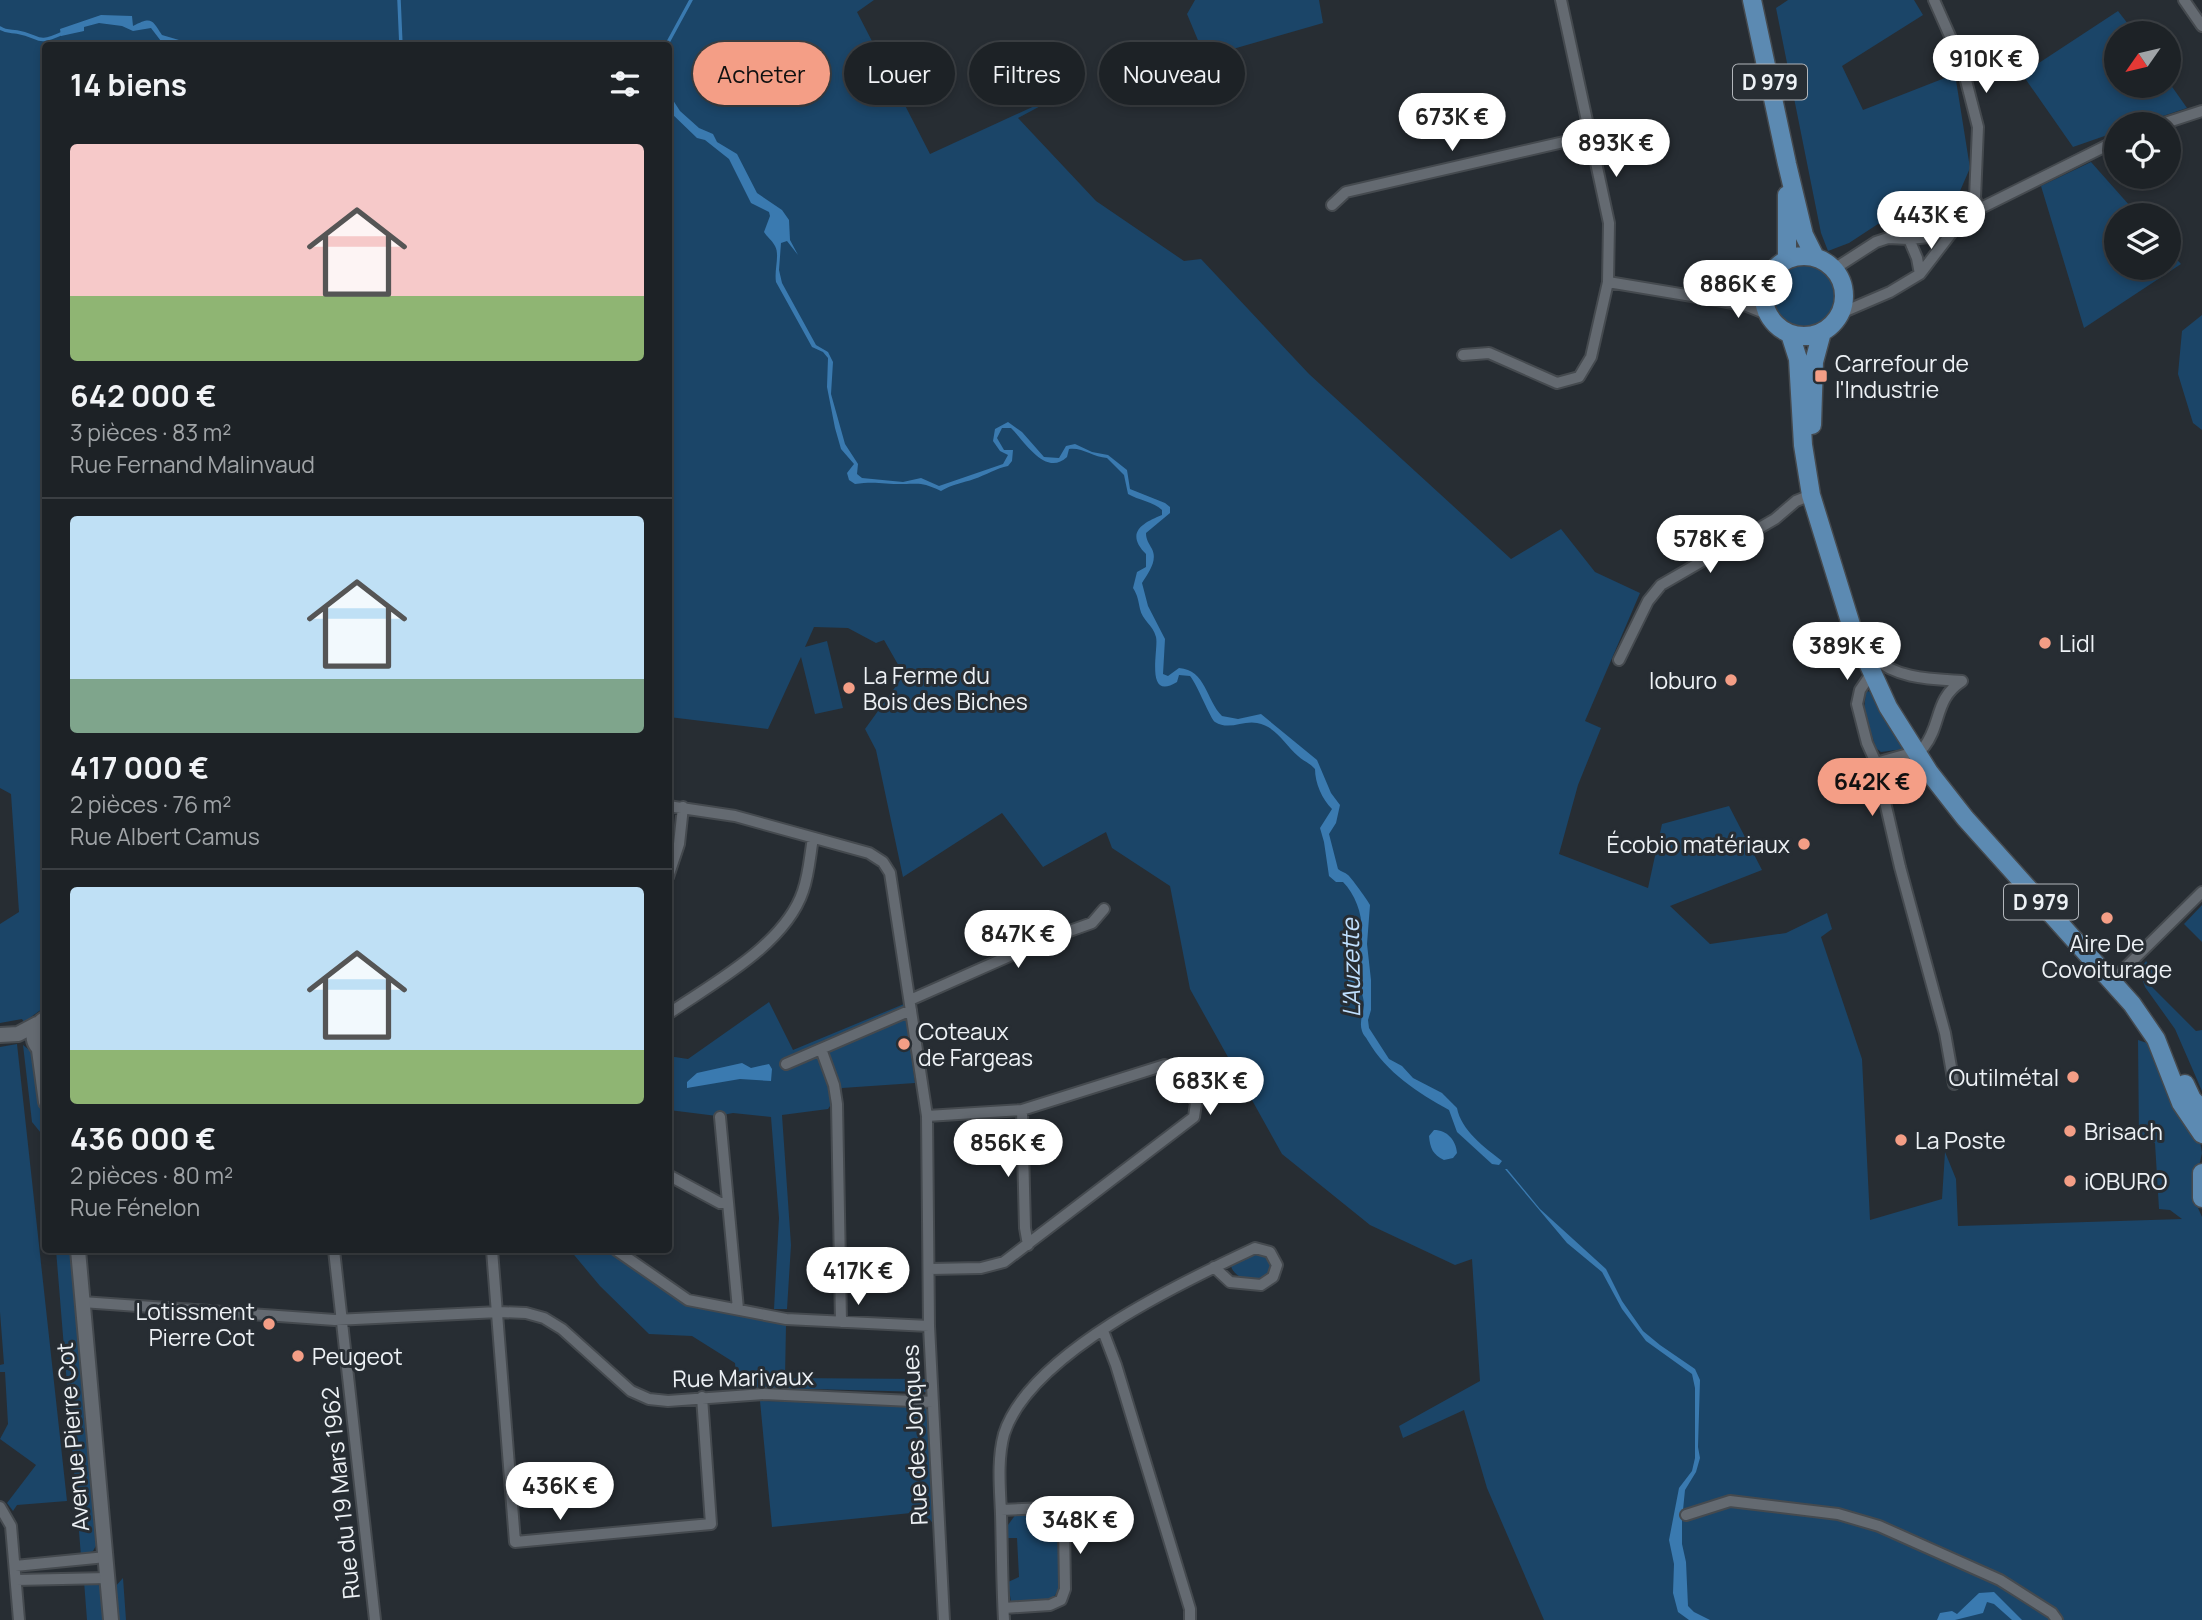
<!DOCTYPE html>
<html lang="fr">
<head>
<meta charset="utf-8">
<style>
	:root { --surface:#1d2226; --page:#2a2f32; --text:#f1f3f6; --muted:#a0a4a7; --line:#3b3f43; --accent:#f49e86 }
	body { margin:0; font-family:Manrope,sans-serif; background:var(--page); color:var(--text); height:100vh; display:flex; flex-direction:column; font-size:26px; white-space:nowrap }
	* { box-sizing:border-box; margin:0 }
	p { font-size:23px; color:var(--muted) }
	.icon { flex:none; width:38px; height:38px; fill:none; stroke:currentColor; stroke-width:2; stroke-linecap:round; stroke-linejoin:round }
	.map { position:relative; flex:1; overflow:hidden }
	.panel { position:absolute; left:42px; top:42px; width:630px; height:1211px; display:flex; flex-direction:column; background:var(--surface); border-radius:7px; box-shadow:0 4px 10px #0003,0 0 0 2px var(--line) }
	.panel>* { flex:none }
	.hud { position:absolute; left:693px; top:42px; width:665px; height:63px; display:flex; gap:14px }
	.needle { width:46px; rotate:236deg }
	.tools { position:absolute; left:2104px; top:21px; display:grid; gap:14px }
	.tools a { display:grid; place-items:center; width:77px; height:77px; border-radius:50%; background:var(--surface); box-shadow:0 4px 10px #0003,0 0 0 2px var(--line); font-size:35px }
	.price { position:absolute; translate:-50% -60px; padding:0 16px; border-radius:24px; background:#fff; color:#222; font-size:23px; line-height:46px; filter:drop-shadow(0 2px 4px #0008) }
	.price::after { content:''; position:absolute; left:50%; top:42px; width:21px; height:16px; margin-left:-10px; background:inherit; clip-path:polygon(0 0,100% 0,50% 100%) }
	.price.current { background:var(--accent); color:#111 }
	ul { padding:0; list-style:none }
	li { display:grid; align-content:center; gap:14px; height:371px; padding:0 28px }
	li+li { border-top:2px solid var(--line) }
	li span { display:grid; place-items:center; height:217px; border-radius:7px; color:#555 }
	li>.icon { margin-inline-start:auto }
	span .icon { width:126px; height:126px; fill:#fffc; stroke-width:1 }
	li b { font-size:30px }
	h2 { display:flex; justify-content:space-between; align-items:center; height:84px; padding:0 28px; font-size:30px }
	.tag { padding:0 24px; border-radius:32px; background:var(--surface); box-shadow:0 4px 10px #0003,0 0 0 2px var(--line); font-size:24px; line-height:63px }
	.tag.current { background:var(--accent); color:#111 }
	.map>svg:first-child { display:block }
</style>
</head>
<body>
<div class="map">
<svg width="2202" height="1620" viewBox="0 0 2202 1620">
	<rect width="100%" height="100%" fill="#272d33"/>
	<!-- green -->
	<path fill="#1b4568" d="M0,0h874l-17,12 73,142 146,-67 -58,31 78,83 88,60 17,-2 108,115 202,185 50,-30 34,43 45,21 -55,128 16,7 -23,57 -19,69 89,34 14,-64 67,-18 33,64 -92,36 40,38 76,-11 41,-20 5,16 -11,8 41,122 8,161 72,-21 3,-47 11,27 2,47 224,-7 -12,-9 -11,-1 -4,-66 -16,-4 -1,-99 12,4 49,91 3,18 -6,27 -1,21 7,16v403h-658l-57,-132 -23,-78 -61,28 -4,-12 81,-45 -8,-122 -17,6 -85,-40 -88,-71 -92,-165 -20,-103 -58,-38 -6,-16 -63,35 -41,-54 -99,64 -27,-127 -11,-21 39,-54 -20,-35 -8,3 -28,-15 -34,-1 -9,20 22,-6 16,67 -28,6 -14,-57 -33,72 -99,-12 -1,-671h-622v963h-4l-18,13 -2,-3 -22,4v-99l19,-12 -8,-118 -11,-6z
		M1195,0h124l4,23 -118,34 -18,-43z
		M1788,0h126l9,15 -81,51 21,44 92,-36 15,94 -20,46 -14,9 -27,6 -31,-5 -29,19 -21,8 -7,-18 -45,-225z
		M2118,11l17,22h-19v53h52v-5l19,27 -48,16h-23v8l-43,15 -51,-73z
		M2091,162l47,53h-22v53h52v-18l13,14 -97,64 -43,-142z
		M1773 297a31 31 0 1 1 62 0a31 31 0 1 1-62 0Z
		M2202,315v115l-9,-7 -15,-49 4,-43z
		M1866,691l6,1 32,57 -23,3 -5,-4 -12,-37z
		M2202,905v37l-18,-18z
		M2146,961c7,8 11,15 4,24l46,46 6,-1v61l-27,-62 -30,-42 -6,-17z
		M769,1002l24,48 111,-46 11,79 -73,5 -14,21 -46,6 9,130 -4,64h-13l5,-91 -8,-101 -38,-4 -16,3 -48,-6 -1,-54 20,3z
		M17,1044l50,457 -50,4 -4,6 -6,-8 29,-38 -36,-26 8,-15 -3,-52h-5v-7l4,-1 -4,-52v-265z
		M23,1045l10,8 12,65v20l-13,-16z
		M56,1250h16l26,292 -5,9 -12,5z
		M570,1250h37l54,38 31,18 94,19 -1,53 140,1 1,13 -189,-5 -2,-24 -43,-27 -43,-2 -49,-48z
		M1256,1252c7,1 11,3 14,9 9,22 -33,26 -39,5l3,-4z
		M760,1401l161,3 9,8 2,110 -11,-10 -149,15z
		M1046,1513l11,9 2,67 -7,11 -41,2 -3,-20 11,-5 -2,-39h-9v-13l8,-11z
		M123,1578l3,42h-9l-3,-32z
		M84,1581l13,2 5,6 2,31h-17z"/>
	<!-- water -->
	<path fill="#3a7ab0" d="M101,15l31,1 1,10c19,-10 19,-6 29,9l17,5 6,5h-21l-13,-17 -18,3 -11,-5 -23,-3 -15,4v4l-23,5 -1,-7z
		M669,94l11,17 19,17 14,6 4,8 20,12 20,39 25,17 7,10 1,20 8,15 -11,-14 -6,2 -2,27 3,13 34,62 12,7 5,10 -2,32 14,50 13,20 -1,10 5,4 41,4 18,-4 18,8 64,-22 5,-9 -8,-4 -7,-10 2,-12 13,-7 14,10 22,25 15,1 7,-12 9,-2 17,8 16,3 19,15 3,19 35,14 5,4v6l-24,20c0,7 3,10 6,16 6,12 -4,24 -10,34l6,23 17,33 -2,35 5,2 11,-8c27,2 27,32 43,48l16,3 23,-5 56,46 14,33 9,12 -4,18 -7,11 9,35c3,3 7,3 10,6 2,1 21,27 22,30l-3,39 4,36v30l-3,10 1,8 20,31 13,7 11,12 29,15 15,15c4,22 27,39 45,53l-3,4 -7,-1 -35,-32 -8,-22c-32,-18 -62,-37 -81,-69 -2,-4 -5,-6 -6,-10 -3,-9 1,-16 2,-26 0,-5 -2,-11 -3,-16l-13,-5c-1,-13 6,-19 10,-31 9,-23 2,-54 -15,-71h-7l-7,-6 -5,-34 -4,-14 12,-19c-10,-10 -17,-26 -17,-40 -5,-6 -12,-8 -17,-13 -13,-11 -22,-30 -41,-33 -14,-3 -28,8 -42,-1 -4,-2 -18,-38 -25,-46l-11,-1 -2,7c-33,20 -18,-33 -21,-45 -3,-12 -14,-17 -16,-28 -2,-9 -2,-13 -7,-21l4,-16 9,-5v-13c-21,-21 -4,-31 16,-39v-5c-8,-8 -24,-10 -34,-16l-4,-19 -17,-17c-14,-1 -25,-11 -38,-9l-2,8c-21,20 -42,-15 -56,-29h-9l-5,10 7,12h9l-1,11 -4,5c-11,2 -22,9 -34,13 -11,4 -22,5 -33,12 -20,-9 -19,-7 -39,-7 -18,0 -28,-3 -47,0l-6,-4 -2,-7 7,-9 -13,-15 -6,-21 -8,-41 1,-29 -5,-6 -11,-5 -36,-65c-2,-12 4,-27 -1,-36 -3,-6 -8,-9 -11,-14l6,-16 -1,-4 -18,-9 -22,-44 -24,-19 -8,-2 -28,-27z
		M742,1063l9,5 18,-4 3,5 -1,12 -31,-2 -53,9v-6l10,-9z
		M1434,1130c13,0 22,10 23,23l-4,5 -9,2c-11,-5 -14,-12 -15,-24z
		M1505,1169h2l33,40 66,60 16,32 21,30 17,14 35,24 5,11 -2,67 2,11 -4,14 -11,18 -3,30v24l4,18 2,44 6,6 16,8h-21l-11,-8 -5,-19 1,-29 -5,-24 10,-52 13,-17 3,-13v-70l-3,-14 -46,-33 -24,-32 -20,-37 -35,-29z
		M1994,1592l28,28h-10l-18,-16 -7,-2 -4,11 -28,7h-18l3,-7 12,-2 5,3 22,-21z"/>
	<g fill="none" stroke-linecap="round" stroke-linejoin="round">
		<!-- stream -->
		<path stroke="#3a7ab0" stroke-width="3.5" d="M399,0l2,46
			M0,28c6,4 10,3 17,4 25,4 17,14 46,1
			M666,46l25,-46"/>
		<!-- minor casing -->
		<g stroke="#454a4f" stroke-width="14">
			<path id="minor" d="M1561,0l48,223 -1,59 108,18 31,6 20,8
				M1934,0l27,61 17,66 -3,71 4,11
				M2184,0l18,26
				M2162,124l40,-13
				M1332,205l14,-13 244,-56
				M1909,239l8,19 3,16
				M1834,269l42,-27 12,-4 21,1 20,-2 28,-12 22,-16 137,-68
				M1718,299l46,-13
				M1841,313l49,-21 30,-18 36,-47
				M1463,355l26,-2 68,30 22,-6 12,-20 17,-75
				M1873,657c23,22 59,22 89,24
				M1619,660l29,-59 13,-16 114,-66 21,-18 15,-6
				M1871,674l-11,16 -3,14 10,39 9,20 24,104 45,166 9,51
				M1924,747c18,-23 10,-48 38,-66
				M1876,763l39,-11
				M668,806l67,10 134,37 14,9 7,11 37,243 2,210 15,294
				M668,877l11,-33 4,-37
				M2120,973l82,-81
				M910,1000l140,-62 42,-15 12,-14
				M668,1014c45,-31 117,-69 135,-123 6,-17 7,-36 10,-53
				M821,1049l13,36 3,19 4,218
				M786,1064l125,-54
				M1022,1110l3,118 3,17
				M927,1116l95,-6 143,-45 11,4 20,34 -2,14 -190,145 -23,6 -51,1
				M720,1117l18,192
				M668,1175l52,28h8
				M334,1250l41,370
				M492,1250l23,292 196,-18 -9,-127
				M616,1250l72,50 98,19 143,7
				M82,1302l253,18 164,-8 27,1 18,5 18,11 69,62 18,8 19,2 96,-7 169,8
				M1103,1331l13,34 74,244v11
				M0,1507l11,19 8,94
				M1001,1510l46,-2 10,5 7,13 1,63 -4,11 -11,5 -46,3
				M1686,1515l44,-14 108,13 41,12 121,54 52,33 5,7
				M15,1566l91,-9
				M16,1580l92,-2
				M1004,1620c-2,-35 -2,-71 -3,-106 -1,-26 -4,-54 3,-80 25,-80 178,-152 251,-186l15,4 7,13 -4,12 -12,8 -31,-3 -16,-15"/>
		</g>
		<!-- tertiary casing -->
		<g stroke="#454a4f" stroke-width="18">
			<path id="tertiary" d="M46,1018c-16,10 -17,26 0,36
				M0,1035l18,-1 19,-10
				M39,1050l7,52
				M78,1250l33,370"/>
		</g>
		<!-- primary casing -->
		<g stroke="#454a4f" stroke-width="21">
			<path id="primary" d="M1752,0l35,164 17,71 11,22
				M1787,195v64
				M1764 296a40 40 0 1 1 80 0a40 40 0 1 1-80 0Z
				M1790,334l8,25 5,86 8,50 41,133 36,79 41,65 36,46 167,186 24,35 25,64 21,31
				M1812,425l2,-63 8,-30
				M2185,1084l7,15 10,11
				M2202,1173v25"/>
		</g>
		<!-- minor -->
		<use href="#minor" stroke="#646a71" stroke-width="10"/>
		<!-- tertiary -->
		<use href="#tertiary" stroke="#646a71" stroke-width="14"/>
		<!-- primary -->
		<use href="#primary" stroke="#5c8ab2" stroke-width="18"/>
	</g>
	<!-- markers -->
	<g fill="#f49e86" stroke="#272d33" stroke-width="2.5">
		<rect x="1814" y="369" width="14" height="14" rx="3.5"/>
		<circle cx="2045" cy="643" r="7"/>
		<circle cx="1731" cy="680" r="7"/>
		<circle cx="849" cy="688" r="7"/>
		<circle cx="1804" cy="844" r="7"/>
		<circle cx="2107" cy="918" r="7"/>
		<circle cx="904" cy="1044" r="7"/>
		<circle cx="2073" cy="1077" r="7"/>
		<circle cx="2070" cy="1131" r="7"/>
		<circle cx="1901" cy="1140" r="7"/>
		<circle cx="2070" cy="1181" r="7"/>
		<circle cx="269" cy="1324" r="7"/>
		<circle cx="298" cy="1356" r="7"/>
	</g>
	<g text-anchor="middle" dominant-baseline="central" stroke-width="6" stroke-linejoin="round" paint-order="stroke">
		<!-- shield labels -->
		<g fill="#272d33" stroke="#b2b6bb" stroke-width="2">
			<rect x="1733" y="64.5" width="74" height="35" rx="5"/>
			<rect x="2004" y="884.5" width="74" height="35" rx="5"/>
		</g>
		<g font-size="21" font-weight="bold" fill="#edf1f5">
			<text x="1770" y="82">D 979</text>
			<text x="2041" y="902">D 979</text>
		</g>
		<!-- poi labels -->
		<g font-size="23" fill="#edf1f5" stroke="#272d33" text-anchor="start">
			<text x="1835" y="363">Carrefour de<tspan x="1835" dy="26">l'Industrie</tspan></text>
			<text x="2059" y="643">Lidl</text>
			<text x="863" y="675">La Ferme du<tspan x="863" dy="26">Bois des Biches</tspan></text>
			<text x="1717" y="680" text-anchor="end">Ioburo</text>
			<text x="1790" y="844" text-anchor="end">Écobio matériaux</text>
			<text x="2107" y="943" text-anchor="middle">Aire De<tspan x="2107" dy="26">Covoiturage</tspan></text>
			<text x="918" y="1031">Coteaux<tspan x="918" dy="26">de Fargeas</tspan></text>
			<text x="2059" y="1077" text-anchor="end">Outilmétal</text>
			<text x="2084" y="1131">Brisach</text>
			<text x="1915" y="1140">La Poste</text>
			<text x="2084" y="1181">iOBURO</text>
			<text x="255" y="1311" text-anchor="end">Lotissment<tspan x="255" dy="26">Pierre Cot</tspan></text>
			<text x="312" y="1356">Peugeot</text>
		</g>
		<!-- street labels -->
		<g font-size="23" fill="#edf1f5" stroke="#272d33">
			<text transform="translate(743 1377) rotate(-1)">Rue Marivaux</text>
			<text transform="translate(914 1435) rotate(-93)">Rue des Jonques</text>
			<text transform="translate(72 1437) rotate(-95)">Avenue Pierre Cot</text>
			<text transform="translate(340 1493) rotate(-96)">Rue du 19 Mars 1962</text>
		</g>
		<!-- water labels -->
		<g font-size="24" font-style="italic" fill="#c0e0ff" stroke="#272d33">
			<text transform="translate(1350 968) rotate(-91)">L'Auzette</text>
		</g>
	</g>
</svg>
<div class="tools">
<a><svg class="needle" viewBox="-14 -14 28 28"><path d="M0-13l5 13h-10z" fill="#e53935"/><path d="M0 13l5-13h-10z" fill="#a0a4a7"/></svg></a>
<a><svg class="icon" aria-label="locate" viewBox="0 0 24 24"><circle cx="12" cy="12" r="6"/><path d="M12 2v4M12 18v4M2 12h4M18 12h4"/></svg></a>
<a><svg class="icon" aria-label="layers" viewBox="0 0 24 24"><path d="M12 4l9 5-9 5-9-5zM3 14l9 5 9-5"/></svg></a>
</div>
<b class="price" style="left:1986px;top:95px">910K €</b>
<b class="price" style="left:1452px;top:153px">673K €</b>
<b class="price" style="left:1616px;top:179px">893K €</b>
<b class="price" style="left:1931px;top:251px">443K €</b>
<b class="price" style="left:1738px;top:320px">886K €</b>
<b class="price" style="left:1710px;top:575px">578K €</b>
<b class="price" style="left:1847px;top:682px">389K €</b>
<b class="price current" style="left:1872px;top:818px">642K €</b>
<b class="price" style="left:1018px;top:970px">847K €</b>
<b class="price" style="left:1210px;top:1117px">683K €</b>
<b class="price" style="left:1008px;top:1179px">856K €</b>
<b class="price" style="left:858px;top:1307px">417K €</b>
<b class="price" style="left:560px;top:1522px">436K €</b>
<b class="price" style="left:1080px;top:1556px">348K €</b>
<div class="hud">
<a class="tag current">Acheter</a>
<a class="tag">Louer</a>
<a class="tag">Filtres</a>
<a class="tag">Nouveau</a>
</div>
<section class="panel">
<h2>14 biens<svg class="icon" aria-label="filters" viewBox="0 0 24 24"><path d="M4 7h16M4 17h16"/><circle cx="9" cy="7" r="2"/><circle cx="15" cy="17" r="2"/></svg></h2>
<ul>
<li><span style="background:linear-gradient(#f6c9c9 70%,#8fb573 0)"><svg class="icon" aria-label="home" viewBox="0 0 24 24"><path d="M3 11l9-7 9 7M6 9v11h12V9"/></svg></span><div><b>642 000 €</b><p>3 pièces · 83 m²</p><p>Rue Fernand Malinvaud</p></div></li>
<li><span style="background:linear-gradient(#bfe0f5 75%,#7fa58c 0)"><svg class="icon" aria-label="home" viewBox="0 0 24 24"><path d="M3 11l9-7 9 7M6 9v11h12V9"/></svg></span><div><b>417 000 €</b><p>2 pièces · 76 m²</p><p>Rue Albert Camus</p></div></li>
<li><span style="background:linear-gradient(#bfe0f5 75%,#8fb573 0)"><svg class="icon" aria-label="home" viewBox="0 0 24 24"><path d="M3 11l9-7 9 7M6 9v11h12V9"/></svg></span><div><b>436 000 €</b><p>2 pièces · 80 m²</p><p>Rue Fénelon</p></div></li>
</ul>
</section>
</div>
</body>
</html>
